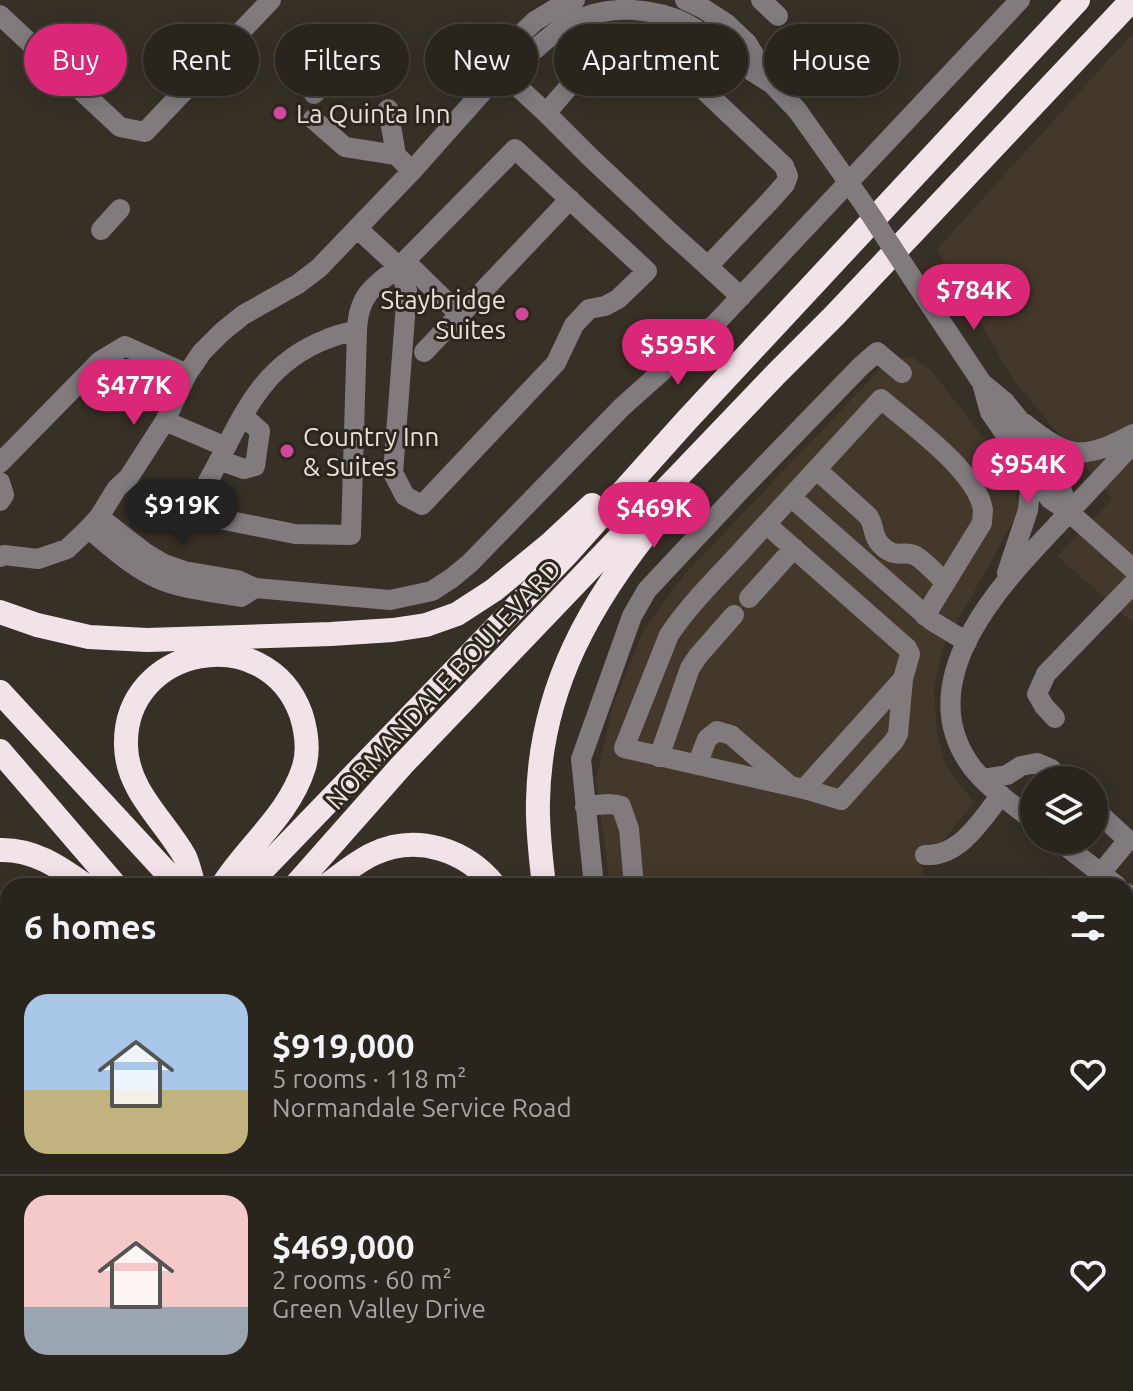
<!DOCTYPE html>
<html lang="en">
<head>
<meta charset="utf-8">
<style>
	:root { --surface:#29241c; --page:#353029; --text:#f1f3f6; --muted:#a5a4a3; --line:#45413b; --accent:#db2777 }
	body { margin:0; font-family:Ubuntu,sans-serif; background:var(--page); color:var(--text); height:100vh; display:flex; flex-direction:column; font-size:30px; white-space:nowrap }
	* { box-sizing:border-box; margin:0 }
	p { font-size:26px; color:var(--muted) }
	.icon { flex:none; width:44px; height:44px; fill:none; stroke:currentColor; stroke-width:2; stroke-linecap:round; stroke-linejoin:round }
	.map { position:relative; flex:1; overflow:hidden }
	.sheet { position:absolute; left:0px; top:878px; width:1134px; height:514px; display:flex; flex-direction:column; background:var(--surface); border-radius:24px 24px 0 0; box-shadow:0 4px 20px #0003,0 0 0 2px var(--line) }
	.sheet>* { flex:none }
	.guide { position:absolute; left:24px; top:24px; width:1086px; height:72px; display:flex; gap:16px }
	.tools { position:absolute; left:1020px; top:766px; display:grid; gap:16px }
	.tools a { display:grid; place-items:center; width:88px; height:88px; border-radius:50%; background:var(--surface); box-shadow:0 4px 20px #0003,0 0 0 2px var(--line); font-size:40px }
	.price { position:absolute; translate:-50% -68px; padding:0 18px; border-radius:28px; background:var(--accent); color:#fff; font-size:26px; line-height:52px; filter:drop-shadow(0 2px 4px #0008) }
	.price::after { content:''; position:absolute; left:50%; top:48px; width:24px; height:18px; margin-left:-12px; background:inherit; clip-path:polygon(0 0,100% 0,50% 100%) }
	.price.on { background:#222; color:#fff }
	ul { padding:0; list-style:none }
	li { display:flex; align-items:center; gap:24px; height:200px; padding:0 24px }
	li+li { border-top:2px solid var(--line) }
	li span { display:grid; place-items:center; flex:none; width:224px; height:160px; border-radius:24px; color:#555 }
	li>.icon { margin-inline-start:auto }
	span .icon { width:96px; height:96px; fill:#fffc; stroke-width:1 }
	li b { font-size:34px }
	h2 { display:flex; justify-content:space-between; align-items:center; height:96px; padding:0 24px; font-size:34px }
	.pill { padding:0 28px; border-radius:36px; background:var(--surface); box-shadow:0 4px 20px #0003,0 0 0 2px var(--line); font-size:28px; line-height:72px }
	.pill.on { background:var(--accent); color:#fff }
	.map>svg:first-child { display:block }
</style>
</head>
<body>
<div class="map">
<svg width="1133" height="1391" viewBox="0 0 1133 1391">
	<defs>
		<pattern id="water-waves" width="16" height="10" patternUnits="userSpaceOnUse" patternTransform="scale(2)"><rect width="16" height="10" fill="#2e7090"/><path d="M0 5q4-4 8 0t8 0" fill="none" stroke="#568ba4"/></pattern>
	</defs>
	<rect width="100%" height="100%" fill="#373026"/>
	<!-- built -->
	<path fill="#43382a" d="M1133,33v590l-76,-67 55,-57 -99,-120 -76,-130z
		M912,357l19,13 80,103 12,31 -81,145 -8,41 3,42 9,34 28,37 -52,63 2,20h-314l-14,-106 17,-75 31,-76 41,-55 203,-213z
		M1126,1123l7,2v266h-370l-6,-7h369z
		M0,1376l8,1v7h47l50,7h-105z"/>
	<!-- water -->
	<path fill="url(#water-waves)" d="M1128,1169h5v80l-7,3v-81z
		M835,1384h115l-4,7h-104z"/>
	<g fill="none" stroke-linecap="round" stroke-linejoin="round">
		<!-- stream -->
		<path stroke="#2e7090" stroke-width="4" d="M0,1305h8
			M454,1384l37,7
			M797,1384l15,7"/>
		<!-- minor -->
		<path stroke="#817b7e" stroke-width="20" d="M685,0l19,9 23,15 20,19 25,41 25,26
			M761,0l17,16
			M0,15l120,112 25,5 126,-132
			M501,71c11,-7 22,-12 32,-20 13,-11 24,-22 40,-29 19,-10 39,-13 60,-12 48,3 68,21 103,50 11,9 24,16 36,24
			M501,71l45,42
			M314,94l27,-29
			M388,109l8,46
			M313,119l32,28 51,8 16,16
			M101,230l19,-21
			M405,261l50,49 7,3 108,-114
			M708,266l61,-64 16,-18 3,-8 -4,-10 -128,-121c-14,-4 -29,-7 -43,0 -18,8 -52,52 -67,68l44,44 84,79c23,20 45,41 67,61
			M930,305l52,78 23,19 13,16 7,17 36,53 8,24
			M357,330c-10,3 -21,5 -30,9 -58,22 -80,66 -106,118 -9,18 -22,37 -26,57l100,20 56,1 6,-205c1,-34 16,-44 42,-63l3,-3 113,-115 132,122 -29,28 -13,7 -16,3 -15,16 -18,38 -134,142 -17,-9 -12,-23 14,-182 -8,-24 -41,-38
			M424,352l38,-40
			M982,383l8,29 60,87 19,13 64,57
			M165,421l61,26
			M1024,423c45,36 58,38 109,11
			M219,460l25,9 11,-3 5,-35 -17,-15
			M0,463l100,-102 25,-15 62,28
			M817,470l51,46c7,9 4,20 12,28 16,17 23,5 36,12 10,6 20,18 29,26
			M0,482l4,13 -4,6
			M791,497l141,124 35,21
			M99,517l45,35 20,12 20,7 53,9 18,8 135,12 42,-9 20,-13 18,-15 152,-156 94,-84 304,-323
			M766,524l141,124 3,6 -7,25 -5,55 -4,7 -53,59 -37,-11 -180,-41 45,-113c22,-33 51,-60 77,-89 45,-49 90,-98 135,-147 29,25 96,72 102,111 0,4 -1,9 -1,13l-57,93
			M89,529c22,18 45,40 72,51 25,10 53,12 80,17l14,-9
			M0,557l4,-2 34,4 29,-10 19,-18 13,-14 18,-29 12,-11 36,-56 22,-47 15,-22 20,-20 21,-17 55,-31 21,-16 93,-97 89,-100 16,-33 18,-17 23,-14 17,-7
			M1007,573l21,-63 2,-20 -5,-21
			M749,598l45,-50
			M1055,718l-11,-12 -7,-12 9,-20 87,-90
			M659,757l31,-89 8,-12 36,-41
			M697,765l10,-26 10,-8 14,4 57,49
			M982,779l25,-4 14,-9 16,-3 14,6 12,11
			M804,789l99,-110
			M585,807c11,-2 25,-5 36,-1l8,23 5,57
			M1094,809l34,31 -27,33
			M1034,821c-23,-18 -51,-36 -67,-61 -54,-85 36,-178 91,-236 25,-27 50,-53 75,-80
			M1058,840l59,46
			M925,855c35,2 56,-35 76,-60
			M594,886l-13,-127 51,-143 15,-26 91,-97 123,-127 16,-14 25,21
			M1126,893l7,6
			M1126,1101h7
			M1126,1115l7,1
			M1126,1314l7,-6
			M0,1344h8
			M151,1384l5,7
			M264,1384l53,7
			M718,1384l7,7
			M178,1391l15,-7
			M984,1391l6,-7"/>
		<!-- highway -->
		<path stroke="#f2e3e9" stroke-width="24" d="M0,612l37,13 52,12 58,3 184,-6 62,-4 33,-5 31,-11 37,-24 56,-46 42,-39
			M0,692l179,194
			M0,751l116,135
			M0,850c34,-1 59,17 86,36
			M194,886c-3,-9 -5,-20 -9,-29 -20,-36 -58,-66 -59,-111 -3,-100 140,-128 175,-32 5,16 8,36 3,53 -15,48 -56,78 -82,119
			M247,886l320,-332 119,-133 392,-421
			M295,886l107,-121 374,-391 59,-59 297,-315
			M326,886c15,-11 30,-24 47,-32 44,-21 93,-4 122,32
			M544,886c-3,-28 -7,-57 -6,-85 2,-113 53,-201 123,-286
			M0,1058h8
			M0,1150l8,-9
			M0,1191l8,-8
			M0,1271l8,-1
			M533,1384l9,7
			M583,1384l6,7
			M630,1384l7,7
			M674,1384l5,7"/>
		<!-- minor-bridge -->
		<path stroke="#817b7e" stroke-width="20" d="M797,110l66,93 67,102"/>
	</g>
	<!-- markers -->
	<g fill="#d1479c" stroke="#2d261d" stroke-width="3">
		<circle cx="280" cy="113" r="8"/>
		<circle cx="522" cy="314" r="8"/>
		<circle cx="287" cy="451" r="8"/>
	</g>
	<g text-anchor="middle" dominant-baseline="central" stroke-width="6" stroke-linejoin="round" paint-order="stroke">
		<!-- poi labels -->
		<g font-size="26" fill="#e6e2dc" stroke="#2d261d" text-anchor="start">
			<text x="296" y="113">La Quinta Inn</text>
			<text x="506" y="299" text-anchor="end">Staybridge<tspan x="506" dy="30">Suites</tspan></text>
			<text x="303" y="436">Country Inn<tspan x="303" dy="30">&amp; Suites</tspan></text>
		</g>
		<!-- street labels -->
		<g font-size="26" fill="#e6e2dc" stroke="#2d261d">
			<text transform="translate(443 684) rotate(-47)">NORMANDALE BOULEVARD</text>
		</g>
	</g>
</svg>
<div class="tools">
<a><svg class="icon" aria-label="layers" viewBox="0 0 24 24"><path d="M12 4l9 5-9 5-9-5zM3 14l9 5 9-5"/></svg></a>
</div>
<b class="price" style="left:974px;top:332px">$784K</b>
<b class="price" style="left:678px;top:387px">$595K</b>
<b class="price" style="left:134px;top:427px">$477K</b>
<b class="price" style="left:1028px;top:506px">$954K</b>
<b class="price on" style="left:182px;top:547px">$919K</b>
<b class="price" style="left:654px;top:550px">$469K</b>
<div class="guide">
<a class="pill on">Buy</a>
<a class="pill">Rent</a>
<a class="pill">Filters</a>
<a class="pill">New</a>
<a class="pill">Apartment</a>
<a class="pill">House</a>
</div>
<section class="sheet">
<h2>6 homes<svg class="icon" aria-label="filters" viewBox="0 0 24 24"><path d="M4 7h16M4 17h16"/><circle cx="9" cy="7" r="2"/><circle cx="15" cy="17" r="2"/></svg></h2>
<ul>
<li><span style="background:linear-gradient(#a9c7e8 60%,#c2b280 0)"><svg class="icon" aria-label="home" viewBox="0 0 24 24"><path d="M3 11l9-7 9 7M6 9v11h12V9"/></svg></span><div><b>$919,000</b><p>5 rooms · 118 m²</p><p>Normandale Service Road</p></div><svg class="icon" aria-label="heart" viewBox="0 0 24 24"><path d="M12 20l-8-8c-3-5 5-10 8-4 3-6 11-1 8 4z"/></svg></li>
<li><span style="background:linear-gradient(#f6c9c9 70%,#9aa5b1 0)"><svg class="icon" aria-label="home" viewBox="0 0 24 24"><path d="M3 11l9-7 9 7M6 9v11h12V9"/></svg></span><div><b>$469,000</b><p>2 rooms · 60 m²</p><p>Green Valley Drive</p></div><svg class="icon" aria-label="heart" viewBox="0 0 24 24"><path d="M12 20l-8-8c-3-5 5-10 8-4 3-6 11-1 8 4z"/></svg></li>
</ul>
</section>
</div>
</body>
</html>
